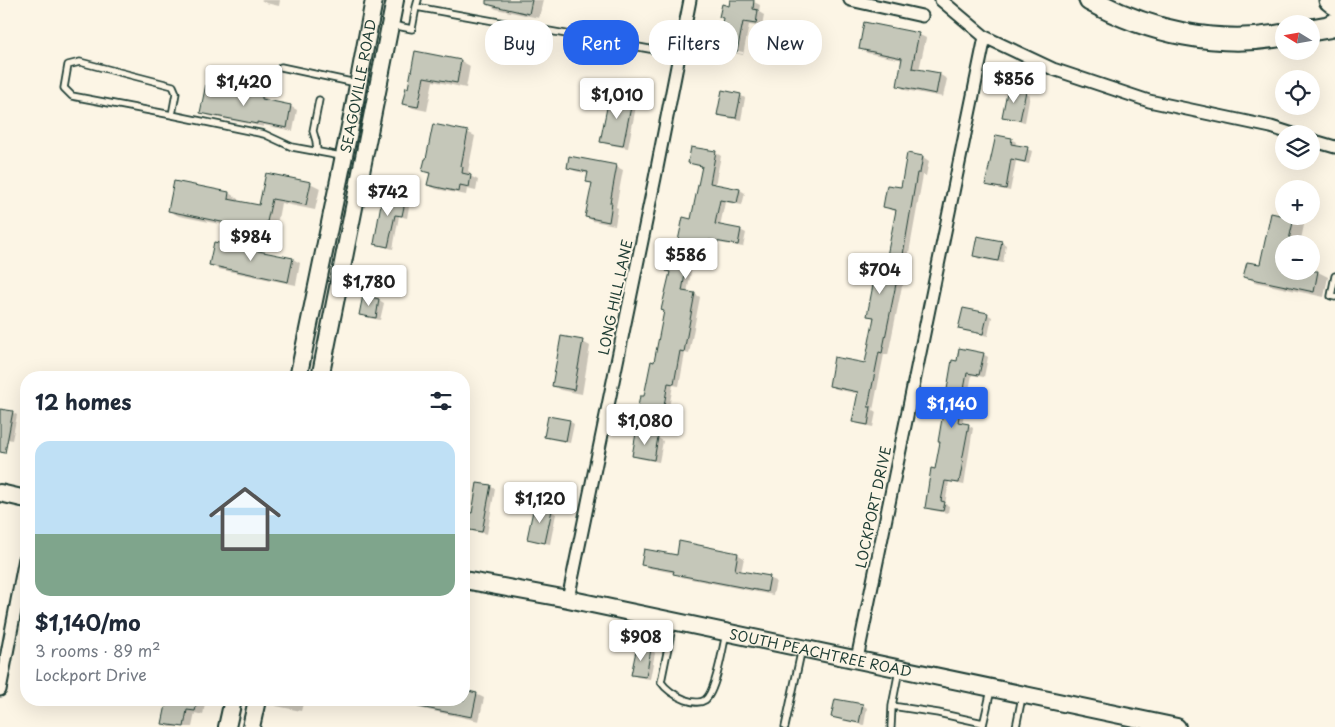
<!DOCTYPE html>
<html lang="en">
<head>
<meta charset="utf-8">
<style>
	:root { --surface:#fff; --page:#f6f6f7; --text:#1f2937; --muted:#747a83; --accent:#2563eb }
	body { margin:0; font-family:"Playpen Sans",sans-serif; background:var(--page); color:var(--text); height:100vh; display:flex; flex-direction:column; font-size:19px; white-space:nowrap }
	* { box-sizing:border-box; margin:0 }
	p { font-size:16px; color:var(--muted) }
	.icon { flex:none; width:28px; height:28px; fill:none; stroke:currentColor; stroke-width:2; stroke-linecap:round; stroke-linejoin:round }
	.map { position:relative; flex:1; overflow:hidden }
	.sheet { position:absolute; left:20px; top:371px; width:450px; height:335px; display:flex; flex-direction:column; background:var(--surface); border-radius:20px; box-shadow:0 5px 20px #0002 }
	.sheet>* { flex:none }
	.top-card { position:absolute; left:485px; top:20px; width:475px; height:45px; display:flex; gap:10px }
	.needle { width:32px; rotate:281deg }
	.buttons { position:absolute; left:1275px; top:15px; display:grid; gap:10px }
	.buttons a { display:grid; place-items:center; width:45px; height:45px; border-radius:50%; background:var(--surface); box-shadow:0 5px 20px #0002; font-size:25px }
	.price { position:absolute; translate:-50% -42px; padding:0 11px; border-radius:5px; background:#fff; color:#222; font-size:16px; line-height:32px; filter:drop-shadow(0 1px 2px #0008) }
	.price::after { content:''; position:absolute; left:50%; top:30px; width:15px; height:11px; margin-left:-8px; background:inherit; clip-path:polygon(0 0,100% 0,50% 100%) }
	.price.on { background:var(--accent); color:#fff }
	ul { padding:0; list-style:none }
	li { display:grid; align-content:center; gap:10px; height:265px; padding:0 15px }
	li span { display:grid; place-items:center; height:155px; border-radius:15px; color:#555 }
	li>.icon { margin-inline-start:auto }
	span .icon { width:90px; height:90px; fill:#fffc; stroke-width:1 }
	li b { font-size:21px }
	h2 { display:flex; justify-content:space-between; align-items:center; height:60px; padding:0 15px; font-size:21px }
	.chip { padding:0 18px; border-radius:20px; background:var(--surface); box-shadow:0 5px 20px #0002; font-size:18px; line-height:45px }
	.chip.on { background:var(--accent); color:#fff }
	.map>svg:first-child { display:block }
</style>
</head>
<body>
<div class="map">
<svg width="1335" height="727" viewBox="0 0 1335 727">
	<rect width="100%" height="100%" fill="#fcf5e5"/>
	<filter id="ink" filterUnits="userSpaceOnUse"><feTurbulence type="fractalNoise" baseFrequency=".02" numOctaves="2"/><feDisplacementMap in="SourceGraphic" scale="10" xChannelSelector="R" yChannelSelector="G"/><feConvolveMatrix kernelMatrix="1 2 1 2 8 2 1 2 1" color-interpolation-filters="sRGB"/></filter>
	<g filter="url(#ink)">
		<!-- shadow -->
		<path fill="#0003" d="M261,0h19l-1,6 -13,-3z
			M486,0h57l-4,18 -43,-9 -10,-6z
			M731,0h14l9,2 6,3 -1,7 5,3 -2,12 -13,-2 -6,30 -19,-4 19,3v-2l-20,-4v3l-5,-3 6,-30 -3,-1 9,-10z
			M918,34l8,4 -7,32 20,4 8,5 -4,18 -38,-7 -7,-5 5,-25 -36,-7 -7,-5z
			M416,52l45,9 9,5 -4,22 -33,-7 -6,30 -14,-3 -9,-5 5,-14z
			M1025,92l5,3 -5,27 -17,-3 -5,-3z
			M740,95l5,3 -4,22 -18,-3 -5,-3z
			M262,96l7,4 21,6 7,4 -4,21 -29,-6v2l-55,-11 -7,-4z
			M632,99l5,2 -9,47 -22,-4 -4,-3z
			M467,132l8,4 -7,35 2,1v4l8,4 -2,11 -9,-2 -1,6 -30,-6 -7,-4 2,-10 -8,-5z
			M1011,139l5,3 -1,4 12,3 5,2 -3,13 -13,-3 -6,30 -19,-4 -4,-3z
			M692,148l24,5 5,3 -6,29 25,5 5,3 -3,12 -17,-3 -5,24 20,4 6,3 -3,14 -29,-5 -1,5 -17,-3 -9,49 8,1 5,3 -11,57 -4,-1 -6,33 -6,-1 -6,34 -23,-4 -5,-3 6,-14 10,-34 21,-108 16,-35 11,-54 -8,-2 -5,-3z
			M908,155l15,2 6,4 -3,15 -3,-1 -20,111h-1l-14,69 -4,-1 -11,56 3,2 -3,15 -14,-3 -5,-3 5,-27 -23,-5 -6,-3 36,-21 9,-46 -6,-4 19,-58 9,-46 -7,-1 -6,-4 18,-17z
			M617,167l6,3 -7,37 2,1 -3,17 -22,-4 -6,-4 6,-33 -5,-3 1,-7 -14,-3 -6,-3z
			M267,175l43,8 10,5 -5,22 -34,-7 -6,32 -96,-19 -10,-5 6,-28 54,10 9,6v3l22,4z
			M406,198l4,3 -3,17 -8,-2 -6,33 -12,-3 -5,-3z
			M1293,220l11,5 -4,19h-16v27h27v-1l7,2 10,5 -4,20 -69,-15 -10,-6 16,-10z
			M1001,242l5,3 -3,18 -24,-4 -4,-3z
			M293,259l7,4 -4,22 -78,-16 -8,-4z
			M379,300l5,3 -4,17 -15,-3 -5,-3z
			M987,314l5,3 -4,19 -24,-5 -4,-2z
			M562,338l21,4 7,4 -8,48 -21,-4 -7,-4z
			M983,354l5,3 -4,20 -12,-2 -10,49 6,1 5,3 -9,57 -15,-3 -4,22 4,2 -1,7 -17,-3 -5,-3 10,-37 22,-107z
			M12,412l5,3 -5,25 -12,-3v-24z
			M569,421l5,3 -4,19 -19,-4 -5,-3z
			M637,434l21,4 5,3 -4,21 -21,-4 -5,-3z
			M490,486l5,3 -8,45 -20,-4 -3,-1 1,-16 8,1z
			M551,511l5,3 -6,30 -16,-3 -5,-2z
			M737,554l7,4 -3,14 28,6 7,3 -3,14 -92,-18 -7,-4 -25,-5 -7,-4 36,-7z
			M651,650l4,3 -5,26 -13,-2 -5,-3z
			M464,691l12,3 8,4 -5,23 -60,-13 -8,-4 1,-4h52z
			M168,700h33l4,3 -2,12 -8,-2 -3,14h-22l-6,-3z
			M272,700h32l-3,11 -25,-5 -5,-3z
			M863,705l4,3 -3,17 -27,-6 -4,-2z"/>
		<!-- building -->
		<path fill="#c5c7b9" stroke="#1f3d34" d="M486,0h46l-3,14 -43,-10z
			M730,0h24l-1,9 5,1 -2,14 -13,-2 -6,30 -20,-4 6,-30 -4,-1 3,-13 7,2z
			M864,22l55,11 -7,35 28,5 -4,21 -39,-8 5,-28 -43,-9z
			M415,51l46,9 -4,23 -33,-6 -6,30 -16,-3 4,-17 2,1z
			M206,84l56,11v4l29,6 -4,23 -30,-6v2l-57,-11z
			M1008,87l18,4 -6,29 -18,-3z
			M722,90l19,4 -5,24 -19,-3z
			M610,93l23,4 -10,49 -23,-4z
			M433,124l35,7 -7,35 2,1 -1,6 9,2 -2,12 -9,-2 -1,7 -32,-7 3,-12 -8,-2 3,-12h1z
			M996,135l16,3 -1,6 17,3 -3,15 -14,-3 -5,30 -21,-4z
			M691,147l25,4 -6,32 30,6 -3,14 -17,-3 -5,24 26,5 -3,16 -29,-5 -1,5 -17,-4 -9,50 13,2 -11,59 -4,-1 -6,33 -6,-1 -6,34 -25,-5 3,-16h4l7,-35 3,1 10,-51 -3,-1 9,-38 -4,-1 4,-17 5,1 8,-38 8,2 11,-53 -14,-3z
			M907,153l16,3 -3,17h-3l-19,111h-2l-14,69 -3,-1 -11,55h3l-3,18 -16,-3 6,-30 -29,-6 5,-29 31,6 9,-46 -7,-1 12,-62 8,2 9,-46 -13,-3 4,-22 14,2z
			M569,156l48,9 -7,38h2l-3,19 -24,-5 7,-34 -6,-1 2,-10 -21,-4z
			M266,173l45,9 -5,23 -34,-6 -7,32 -97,-20 6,-30 55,11 -1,7 31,6z
			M383,192l23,5 -4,19 -7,-1 -7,32 -14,-3z
			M1271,213l23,5 -6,26h-4v27h34l-4,21 -71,-15 4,-15 13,2z
			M977,236l25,5 -4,20 -25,-5z
			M214,242l79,16 -5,24 -79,-17z
			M363,295l16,4 -3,19 -17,-3z
			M963,308l25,5 -5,21 -25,-5z
			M561,336l22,4 -9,50 -22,-4z
			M959,348l25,5 -5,22 -12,-2 -9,49 11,2 -7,37h1l-4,22 -14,-2 -4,20 4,1 -2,9 -18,-3 6,-40 4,1 5,-27h-2l14,-82 5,1z
			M0,409l13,2 -8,42 -5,-1z
			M548,416l22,4 -4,21 -22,-4z
			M636,433l22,4 -4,23 -22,-4z
			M477,483l14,2 -9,47 -18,-3v-18l8,2z
			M534,506l18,4 -7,33 -18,-4z
			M679,541l59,12 -3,17 35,6 -3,16 -94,-18 1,-3 -33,-6 3,-16 33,6z
			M637,646l14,3 -5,28 -15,-2z
			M464,690l13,3 -5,24 -63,-12 1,-5h54z
			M835,699l28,5 -4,19 -28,-6z
			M163,700h35l-3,11 -8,-1 -3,17 -22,-3 4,-19h-3z"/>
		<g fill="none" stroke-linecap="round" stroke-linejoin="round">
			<!-- service casing -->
			<g stroke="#1f3d34" stroke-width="9">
				<path id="service" d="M418,0l-2,7 239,43 24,7
					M392,25l20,4 4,-22
					M281,67l75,16
					M172,115l-100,-19 -8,-8 4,-23 12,-3 93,24 3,7 -4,22 92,19 28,13 49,9
					M317,151l-1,-10 -3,-10 6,-31
					M1335,276l-4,20 4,1
					M673,623l-12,59c6,9 15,14 25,18 6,2 13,4 19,0 11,-8 18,-53 21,-67
					M892,706l46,7 45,10
					M983,725l8,-35
					M785,727l17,-79
					M891,727l1,-21 7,-36
					M1016,727l6,-30"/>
			</g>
			<!-- minor casing -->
			<g stroke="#1f3d34" stroke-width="15">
				<path id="minor" d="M850,0l72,16
					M941,0l44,37 68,32 96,32 122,26 22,7
					M1311,140l24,7
					M568,599l87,-421 35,-178
					M857,659l128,-622
					M0,690l26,-137"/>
			</g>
			<!-- secondary casing -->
			<g stroke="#1f3d34" stroke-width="20">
				<g id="secondary">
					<path id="s1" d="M298,378l55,-266 21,-112"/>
					<path d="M320,378c24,-127 51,-252 75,-378"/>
					<path d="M0,493l26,6"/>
					<path id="s2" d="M464,580l104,19 609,128"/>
					<path d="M227,727l6,-27"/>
					<path d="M251,727l6,-27"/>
				</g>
			</g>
			<!-- motorway casing -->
			<g stroke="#1f3d34" stroke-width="25">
				<path id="motorway" d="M1090,0c59,32 127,47 194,35
					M1330,0l5,4
					M1311,30l17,-3 7,-3"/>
			</g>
			<!-- service -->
			<use href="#service" stroke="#fcf5e5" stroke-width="5.5"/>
			<!-- minor -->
			<use href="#minor" stroke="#fcf5e5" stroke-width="11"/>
			<!-- secondary -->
			<use href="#secondary" stroke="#fcf5e5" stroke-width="16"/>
			<!-- motorway -->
			<use href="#motorway" stroke="#fcf5e5" stroke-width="21"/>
		</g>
	</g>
	<g text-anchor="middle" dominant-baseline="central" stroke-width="4" stroke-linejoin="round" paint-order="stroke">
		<!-- street labels -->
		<g font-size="14" fill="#1f3d34" stroke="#fcf5e5">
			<text stroke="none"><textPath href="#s1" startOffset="298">SEAGOVILLE ROAD</textPath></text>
			<text transform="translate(615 297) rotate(-78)">LONG HILL LANE</text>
			<text transform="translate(873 507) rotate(-78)">LOCKPORT DRIVE</text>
			<text stroke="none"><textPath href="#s2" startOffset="364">SOUTH PEACHTREE ROAD</textPath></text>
		</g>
	</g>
</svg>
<div class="buttons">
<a><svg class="needle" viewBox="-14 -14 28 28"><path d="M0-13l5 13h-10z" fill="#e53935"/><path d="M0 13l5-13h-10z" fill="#747a83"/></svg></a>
<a><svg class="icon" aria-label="locate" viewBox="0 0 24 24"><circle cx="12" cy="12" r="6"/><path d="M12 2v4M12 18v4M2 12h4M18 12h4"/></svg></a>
<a><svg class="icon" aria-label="layers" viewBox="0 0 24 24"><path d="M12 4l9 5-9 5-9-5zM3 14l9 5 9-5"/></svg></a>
<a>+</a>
<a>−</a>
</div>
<b class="price" style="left:1014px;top:104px">$856</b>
<b class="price" style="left:244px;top:107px">$1,420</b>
<b class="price" style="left:617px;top:120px">$1,010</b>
<b class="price" style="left:388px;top:217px">$742</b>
<b class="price" style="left:251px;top:262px">$984</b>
<b class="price" style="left:686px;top:280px">$586</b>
<b class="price" style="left:880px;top:295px">$704</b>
<b class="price" style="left:369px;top:307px">$1,780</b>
<b class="price on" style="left:952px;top:429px">$1,140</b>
<b class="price" style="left:645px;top:446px">$1,080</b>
<b class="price" style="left:540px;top:524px">$1,120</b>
<b class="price" style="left:641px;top:662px">$908</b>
<div class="top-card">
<a class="chip">Buy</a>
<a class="chip on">Rent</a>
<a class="chip">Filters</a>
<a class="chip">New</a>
</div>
<section class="sheet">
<h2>12 homes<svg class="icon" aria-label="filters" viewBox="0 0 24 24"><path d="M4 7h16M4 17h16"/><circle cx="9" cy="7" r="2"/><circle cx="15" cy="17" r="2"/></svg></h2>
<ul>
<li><span style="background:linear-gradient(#bfe0f5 60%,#7fa58c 0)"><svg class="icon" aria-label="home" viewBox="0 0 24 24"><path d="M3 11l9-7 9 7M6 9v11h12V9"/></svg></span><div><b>$1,140/mo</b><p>3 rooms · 89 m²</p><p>Lockport Drive</p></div></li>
</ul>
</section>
</div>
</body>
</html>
